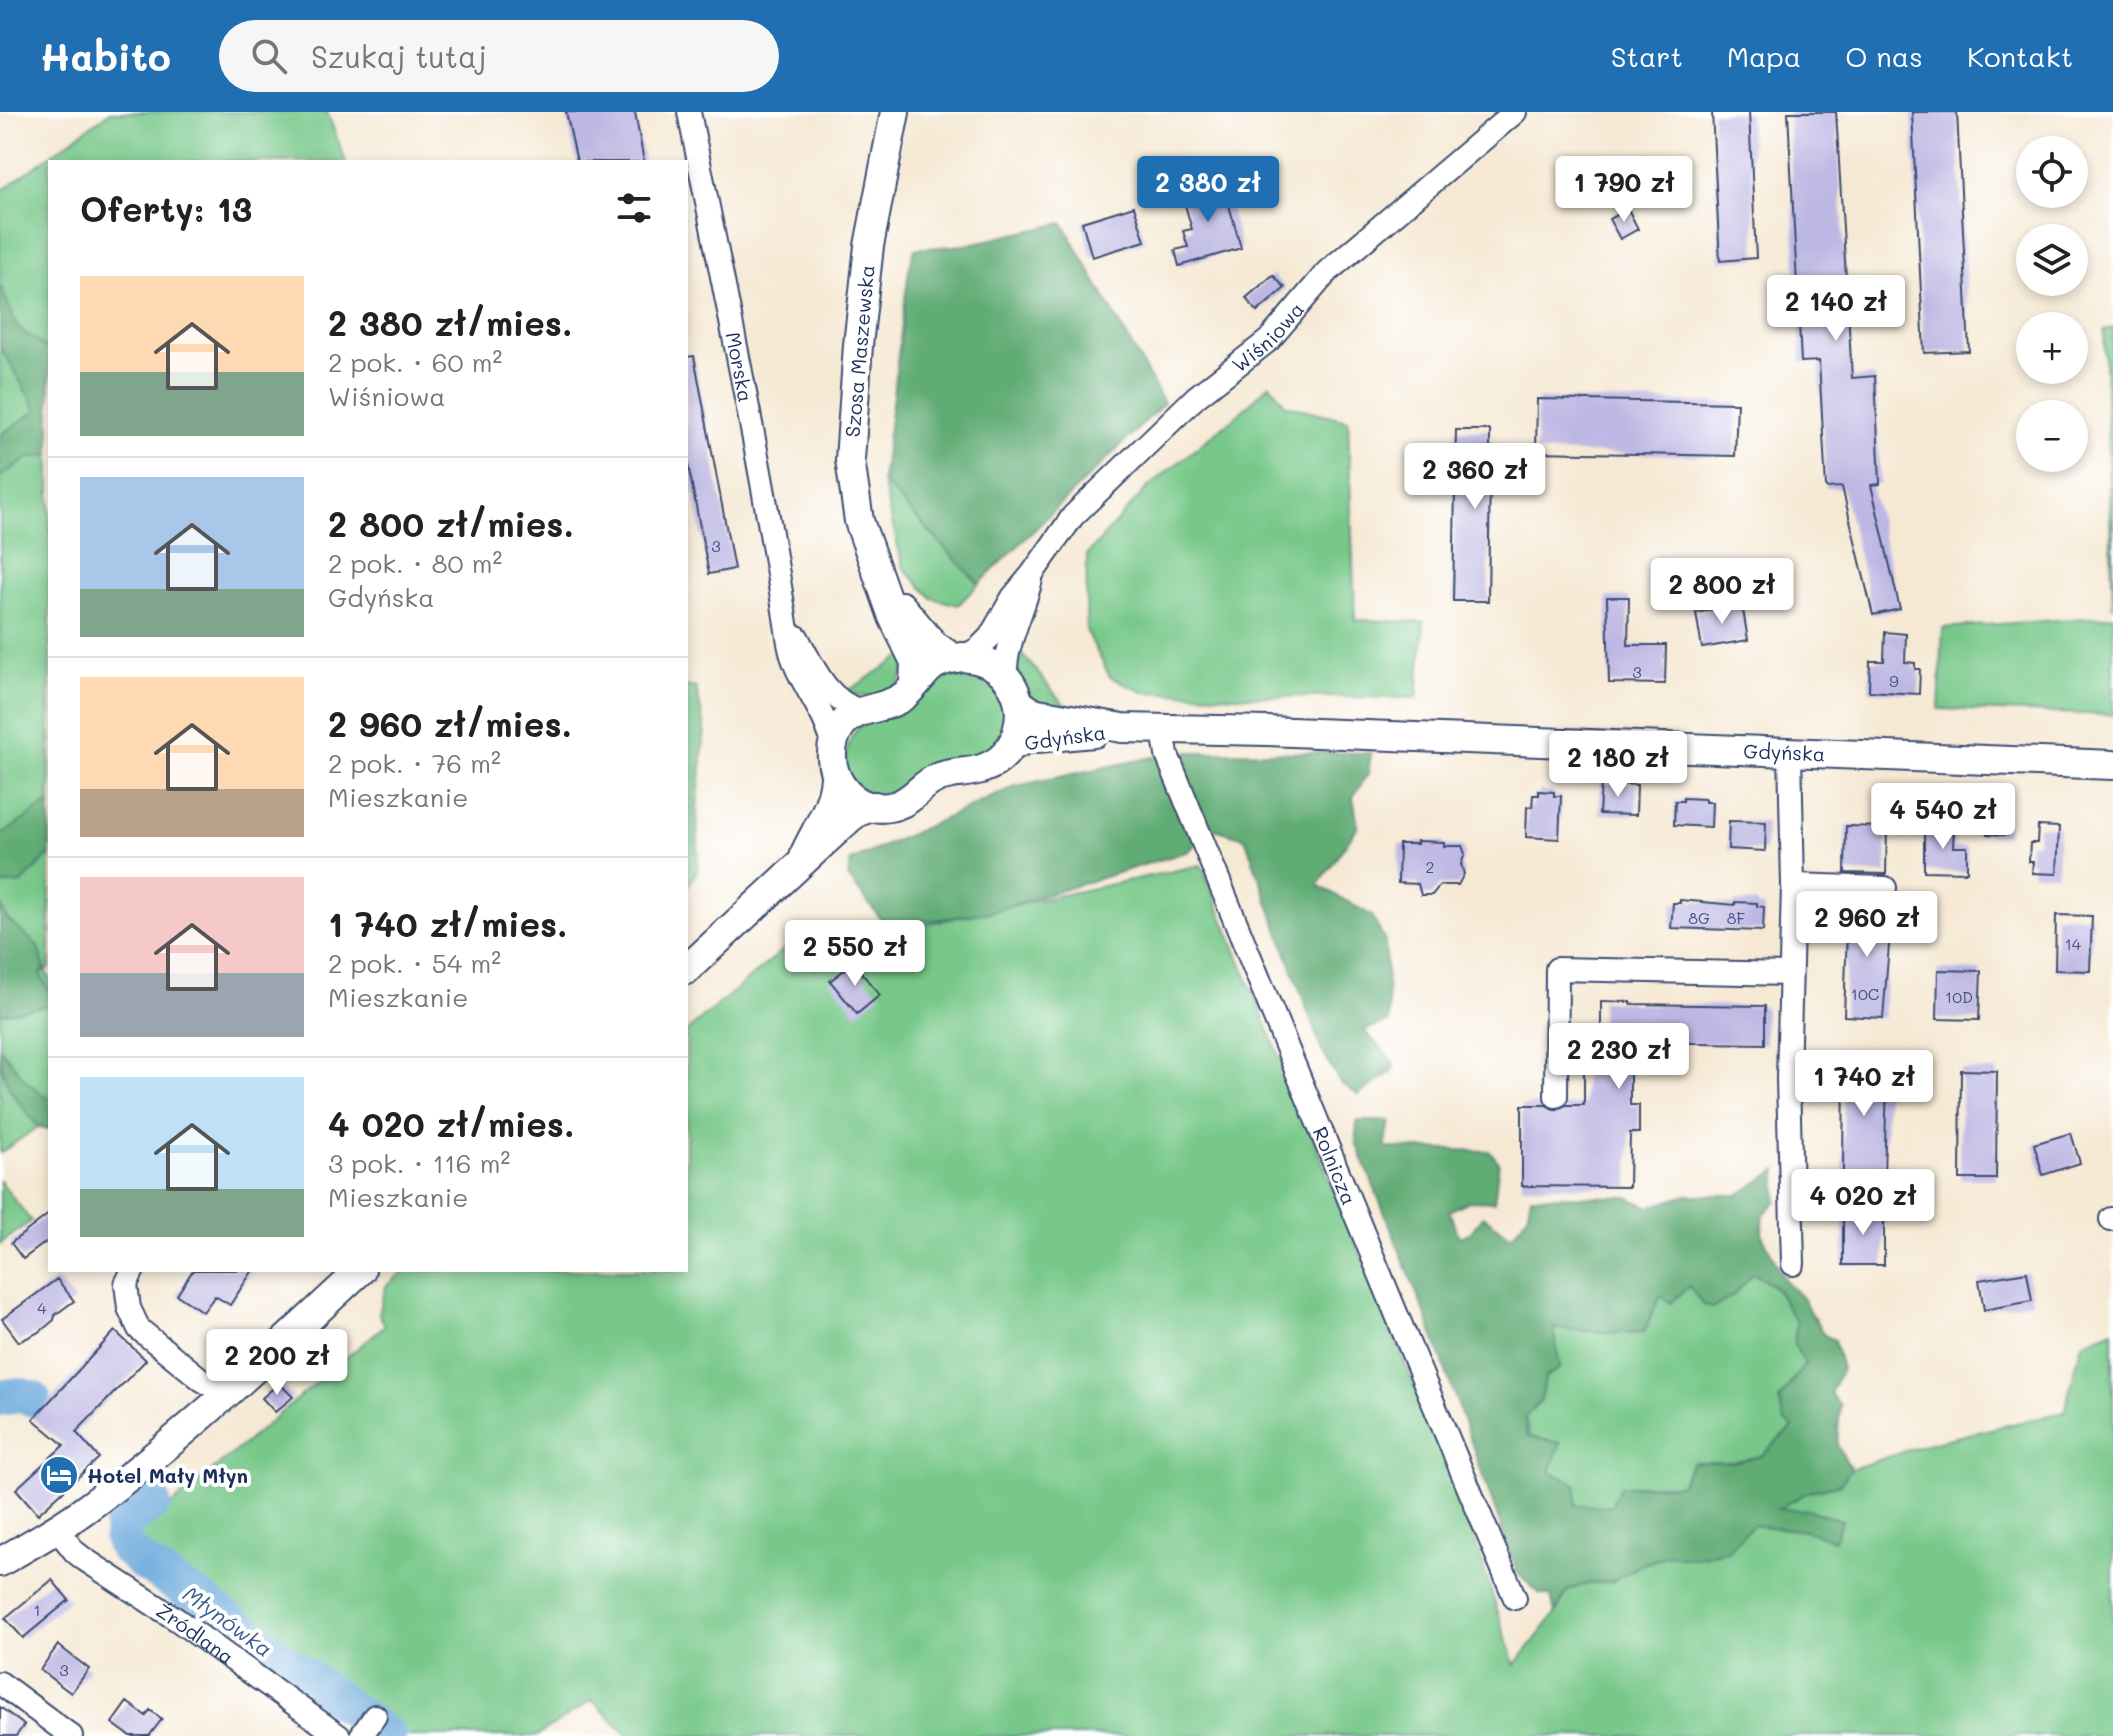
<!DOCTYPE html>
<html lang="pl">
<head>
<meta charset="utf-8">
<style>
	:root { --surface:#fff; --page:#f6f6f6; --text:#222; --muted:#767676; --line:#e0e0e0; --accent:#1f6fb2 }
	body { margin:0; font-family:Mali,sans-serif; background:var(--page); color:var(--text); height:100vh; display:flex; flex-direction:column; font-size:30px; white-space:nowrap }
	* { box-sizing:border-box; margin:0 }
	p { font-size:26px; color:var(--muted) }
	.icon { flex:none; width:44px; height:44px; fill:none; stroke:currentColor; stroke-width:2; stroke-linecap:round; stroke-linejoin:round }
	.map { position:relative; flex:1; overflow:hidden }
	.drawer { position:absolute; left:48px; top:48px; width:640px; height:1112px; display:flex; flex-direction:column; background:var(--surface); border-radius:0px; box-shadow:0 4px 12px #0003 }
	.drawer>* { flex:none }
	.tools { position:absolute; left:2016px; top:24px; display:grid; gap:16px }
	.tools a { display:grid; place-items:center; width:72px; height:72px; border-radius:50%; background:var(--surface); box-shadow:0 4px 12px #0003; font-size:40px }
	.price { position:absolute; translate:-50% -68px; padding:0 18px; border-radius:8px; background:#fff; color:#222; font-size:26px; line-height:52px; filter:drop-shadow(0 2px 4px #0008) }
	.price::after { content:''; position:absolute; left:50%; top:48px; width:24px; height:18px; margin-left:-12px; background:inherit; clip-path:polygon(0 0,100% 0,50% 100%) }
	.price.on { background:var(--accent); color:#fff }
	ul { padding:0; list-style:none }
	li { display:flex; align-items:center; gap:24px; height:200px; padding:0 32px }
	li+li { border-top:2px solid var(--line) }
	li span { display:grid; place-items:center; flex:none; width:224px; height:160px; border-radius:0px; color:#555 }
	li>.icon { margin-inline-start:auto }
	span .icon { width:96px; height:96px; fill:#fffc; stroke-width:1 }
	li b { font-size:34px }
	h2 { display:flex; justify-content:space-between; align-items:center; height:96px; padding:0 32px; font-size:34px }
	header { display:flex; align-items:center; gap:48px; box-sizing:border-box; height:112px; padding:0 40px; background:var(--accent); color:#fff }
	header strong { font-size:38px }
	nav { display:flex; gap:44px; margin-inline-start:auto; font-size:28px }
	.search { width:560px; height:72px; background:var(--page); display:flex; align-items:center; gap:20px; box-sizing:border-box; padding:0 28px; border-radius:44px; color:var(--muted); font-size:30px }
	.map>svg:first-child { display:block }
</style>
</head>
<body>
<header>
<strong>Habito</strong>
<div class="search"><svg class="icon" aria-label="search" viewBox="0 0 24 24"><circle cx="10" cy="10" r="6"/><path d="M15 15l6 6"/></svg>Szukaj tutaj</div>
<nav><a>Start</a><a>Mapa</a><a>O nas</a><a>Kontakt</a></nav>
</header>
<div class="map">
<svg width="2113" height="1624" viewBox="0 0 2113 1624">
	<rect width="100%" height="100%" fill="#fff"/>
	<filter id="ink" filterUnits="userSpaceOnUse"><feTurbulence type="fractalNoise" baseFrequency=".0125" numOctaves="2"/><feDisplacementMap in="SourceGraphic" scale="16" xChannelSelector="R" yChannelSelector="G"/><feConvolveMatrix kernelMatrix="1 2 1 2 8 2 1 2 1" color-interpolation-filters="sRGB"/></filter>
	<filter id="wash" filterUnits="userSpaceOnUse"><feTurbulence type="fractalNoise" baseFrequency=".006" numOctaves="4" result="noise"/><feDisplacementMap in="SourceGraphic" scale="32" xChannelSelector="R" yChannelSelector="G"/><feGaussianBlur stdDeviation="1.8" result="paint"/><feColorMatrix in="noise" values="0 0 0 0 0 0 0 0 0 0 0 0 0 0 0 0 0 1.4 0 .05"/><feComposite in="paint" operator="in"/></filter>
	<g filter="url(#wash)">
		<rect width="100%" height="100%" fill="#f6e9d4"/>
		<!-- green -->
		<path fill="#77c889" stroke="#497c74" stroke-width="2" d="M110,0h217l19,50h-296v805l-5,4 5,7v151l-12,-2 -38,26v-961z
			M2113,216v280l-9,-278z
			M1270,272l16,21 62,15 7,200 69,2 -7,76 -176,-2 -98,-4 -33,-15 -24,-47 1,-75 61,-68 92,-74z
			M882,369l97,103 -21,21 -26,-7 -29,-31z
			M2113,504v99l-174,-6 4,-81z
			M1017,539c21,16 31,40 51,56l-33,-3 -18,-34z
			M906,542l1,12 -11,23 -27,9 -23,-6z
			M958,559c19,1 36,7 44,26 11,27 -3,55 -32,61 -11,3 -25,2 -36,6 -19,7 -32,30 -53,30 -39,-1 -44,-43 -22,-67l79,-48z
			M686,574l10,2 9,40 -8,81 1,61 -12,18z
			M1201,753l264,645 50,155 40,-51 13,-24 19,-6 26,-3 28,-16 26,-10 24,3 36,-7 26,-26 53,6 28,9 7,-19 -65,-11 32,-18 32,-8 11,-15 79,-26 134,-31 18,-69 31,-13v406h-1484l-37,-36 -55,36h-135l-262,-190 -4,-11 249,-210 -6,-11 7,-28 19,-16h281v-238l103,-87 27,24 41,-30z
			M0,1069l31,40 -31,23z
			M1753,1161c32,16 24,25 44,49l-3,22 12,20 -16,19 4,44 -33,29 -28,6h-40l-13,23h-43l-26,21h-35c-21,-27 -47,-54 -51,-89l16,-16 13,-73 63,5 27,-1 16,-37 29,-9 14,19 31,-10z"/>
		<!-- forest -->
		<path fill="#61ac75" stroke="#3e6e6a" stroke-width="2" fill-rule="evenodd" d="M1063,111l101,180 -185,181 -97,-103 27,-211 6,-21 50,-4z
			M0,173l18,43 32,22v105l-21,3 -29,19v-42l37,-25 -37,-63z
			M1177,640l194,1 -3,21 -15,23 5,29 -40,59 53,30 14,26 4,81 -25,8 31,34 -5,9 -32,22 -18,-12 -18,-32 -77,-213 -34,-10 -22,23 -199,61 -103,15 -39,-50 3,-16 165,-75z
			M50,690v52l-28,29 -22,2v-49z
			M0,792l7,15 30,26 8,23 -5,6 10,18v13l-50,9z
			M0,936l26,33 24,19v29l-12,-3c-22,-27 -38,-42 -38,-78z
			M1357,1009h33l-5,27 104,3 10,11 -5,40 -25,-1 -20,10 10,26 11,-4 13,-17 29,20 15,-21 4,-19 96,1 22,10 38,-12h51l39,-25v31l-14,14 -1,20 22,44 18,19 22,37 10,5 8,29 -12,25 10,11 -3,40 14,24 -11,15 -32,8 -30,17 31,1 33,11 -8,19 -28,-9 -53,-6 -26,25 -36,8 -24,-3 -26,10 -28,16 -26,3 -19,6 -13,24 -4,-18 -12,-3 -22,-21 -87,-246 -74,-184zM1753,1162c31,12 25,25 44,48l-3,22 11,20 -26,36 5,21 9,6 -32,29 -28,6h-40l-13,23 -59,1 -10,20 -35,-1v-21l-26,-12 10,-29 -33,-7 -2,-19 16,-16 4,-24 15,-8 -6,-41 63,5 27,-1 16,-36 11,7 18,-17 14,19 11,3 20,-13z"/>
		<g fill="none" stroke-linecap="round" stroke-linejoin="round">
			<!-- river -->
			<path stroke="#69a7db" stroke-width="36" d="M0,1286l19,-3 14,4
				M149,1381l4,10 -31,23 -1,12 4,9 18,16 64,41 181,132"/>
		</g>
		<g id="blocks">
			<!-- building -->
			<path fill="#bdb7e3" d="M566,0h69l9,50h-67z
				M1712,0h37l7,146 -36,3z
				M1788,0h48l16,266 23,-2 5,108 -9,1 29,124 -27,6 -31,-128 -16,1 -7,-127 -18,1z
				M1912,0h45l12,239 -45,2z
				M1222,68l19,68 -62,18 -4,-16 13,-3 -5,-16 9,-2 -11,-38z
				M1134,94l11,35 -53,16 -10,-35z
				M1628,97l10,20 -18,10 -11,-20z
				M1273,163l12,13 -28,24 -11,-14z
				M694,244l40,213 -25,5 -23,-120v-97z
				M1537,287l200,4 -2,53 -199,-4z
				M1456,318h34v21h26v22l-26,-1 -2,129h-35z
				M1607,485h22l-1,48h38l-1,39 -56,-1z
				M1742,492l6,36 -46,8 -6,-35z
				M1885,520l21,2 -1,28 10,1v6h5l-1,25 -50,-3 1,-30h14z
				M1601,671l36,2 -1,30 -37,-1z
				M1539,679l15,1v4h7l-2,43 -33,-2 1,-30h5l1,-12h6z
				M1683,686l22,1v3h7l-1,25 -37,-2 1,-24h8z
				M1989,703l19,1 -1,19 -19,-1z
				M1729,709l37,1 -1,29 -37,-2z
				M1846,714l41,1 -1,47 -41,-1z
				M2038,714l21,1 -2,47 -25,-1 1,-11h-4l1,-19h7z
				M1924,715l30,1 -1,19h14v25l-43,-1z
				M1417,729l27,1v4h18l3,8 -4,10 3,10 -6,11h-18l-8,10h-11l-3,-11 -20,-1 1,-39h18z
				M1680,788l55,5v-3l22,1v3l7,1 -1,24 -92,-3 2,-25h7z
				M1848,789h40l1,44 -6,73 -39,-2z
				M2056,803l36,1 -2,55 -35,-1z
				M853,851l27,32 -23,19 -27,-33z
				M1938,858l43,1 -2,49 -42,-1z
				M1601,889l29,1v2l135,2v38l-135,-2v63h9v28h-9l-1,54 -107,-1v-81h24l9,5 11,-5h18v-66h17z
				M1844,951h41v22h2l-3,88h-41z
				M1961,958l36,1 -1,108h-36z
				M2071,1021l9,30 -37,12 -9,-31z
				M1843,1097l41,1v55h-41z
				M50,1101v26l-27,20 -12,-16z
				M193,1158h60l-23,35 -15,-9 -12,16 -26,-17z
				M2027,1160l5,29 -48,9 -5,-30z
				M57,1167l17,22 -19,14 -1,5 -13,11 -22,11 -17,-23z
				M115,1219l31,29 -70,72 23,26 -61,56 -22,-25 48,-44 -31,-26z
				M279,1271l14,14 -18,15 -13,-14z
				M52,1468l17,20 -46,38 -18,-20z
				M58,1533l31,24 -18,24 -31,-23z
				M127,1590l19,14 4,-6 12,9 -13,17h-19l-18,-13z
				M0,1595l24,18 -8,11h-16z"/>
		</g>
	</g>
	<g filter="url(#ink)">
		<use href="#blocks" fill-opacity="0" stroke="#3c4b70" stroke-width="2"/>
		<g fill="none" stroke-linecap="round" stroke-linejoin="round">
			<!-- minor casing -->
			<g stroke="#3c4b70" stroke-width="26">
				<g id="minor">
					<path id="s1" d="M689,0c35,177 73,353 100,531 6,38 40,69 44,106"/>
					<path d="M797,525c16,29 29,63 64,74"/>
					<path id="s2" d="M963,545l15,-8 12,-12 23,-40 19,-23 41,-58 123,-119 73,-57 58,-68 188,-160"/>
					<path d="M1007,566c-6,-25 18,-70 24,-99"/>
					<path id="s3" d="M1163,617l4,26c116,281 229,563 348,843"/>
					<path d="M1790,641l3,132 -5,195 5,184"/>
					<path d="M1793,773l92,3"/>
					<path d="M1556,984l1,-127 232,5"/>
					<path d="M2111,1107h2"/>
					<path d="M133,1158l-7,14 3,24 10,21 63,51 25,14"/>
					<path id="s4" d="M56,1416l19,24 9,7 92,60 163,117"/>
					<path d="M0,1571l71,53"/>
					<path d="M361,1624l14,-20"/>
				</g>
			</g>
			<!-- major casing -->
			<g stroke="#3c4b70" stroke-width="32">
				<g id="major">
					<path d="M895,0l-26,134 -11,99 -8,115 9,61 34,96 22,45 -1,23"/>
					<path d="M901,494l33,39 19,13"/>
					<path d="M963,545c22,2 39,10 50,30 15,28 4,70 -29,81 -15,6 -31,3 -47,10 -15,6 -24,22 -40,27 -46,16 -83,-40 -56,-79 15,-21 45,-15 64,-31 24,-21 19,-34 58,-38z"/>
					<path id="s5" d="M1019,591l13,9 90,16 145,3 846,34"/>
					<path d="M1009,636l17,-9 68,-6"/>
					<path d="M805,741c12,-26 28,-47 30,-76"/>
					<path d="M686,858l164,-152 8,-6 17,-6"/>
					<path d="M0,1450c28,-16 57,-32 83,-51 100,-72 188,-158 278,-241"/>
				</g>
			</g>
			<!-- minor -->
			<use href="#minor" stroke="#fff" stroke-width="22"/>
			<!-- major -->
			<use href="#major" stroke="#fff" stroke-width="28"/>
		</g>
	</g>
	<!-- icons -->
	<defs>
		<g id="hotel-disc" transform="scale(2)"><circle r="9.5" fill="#1f6fb2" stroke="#fff"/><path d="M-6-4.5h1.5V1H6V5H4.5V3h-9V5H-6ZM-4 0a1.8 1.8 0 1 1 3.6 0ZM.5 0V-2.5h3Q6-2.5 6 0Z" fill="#fff"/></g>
	</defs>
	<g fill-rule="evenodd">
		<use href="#hotel-disc" x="59" y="1363"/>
	</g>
	<g text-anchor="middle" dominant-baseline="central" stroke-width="8" stroke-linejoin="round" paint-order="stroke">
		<!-- number labels -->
		<g font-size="16" fill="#44517f">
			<text x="716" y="433">3</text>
			<text x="1637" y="559">3</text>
			<text x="1894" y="568">9</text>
			<text x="1430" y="754">2</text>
			<text x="1699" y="805">8G</text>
			<text x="1736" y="805">8F</text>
			<text x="2073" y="831">14</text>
			<text x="1865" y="881">10C</text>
			<text x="1959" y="884">10D</text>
			<text x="42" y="1195">4</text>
			<text x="37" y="1497">1</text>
			<text x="64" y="1557">3</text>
		</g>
		<!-- street labels -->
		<g font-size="20" fill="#1b2f5e" stroke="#fff">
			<text stroke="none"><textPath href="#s2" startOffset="446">Wiśniowa</textPath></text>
			<text transform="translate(859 239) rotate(-85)">Szosa Maszewska</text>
			<text stroke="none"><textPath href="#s1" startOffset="260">Morska</textPath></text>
			<text transform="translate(1065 625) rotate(-8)">Gdyńska</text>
			<text stroke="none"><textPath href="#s5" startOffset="770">Gdyńska</textPath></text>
			<text stroke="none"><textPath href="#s3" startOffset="470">Rolnicza</textPath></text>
			<text stroke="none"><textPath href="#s4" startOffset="176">Źródlana</textPath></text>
		</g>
		<!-- poi labels -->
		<g font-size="20" font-weight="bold" fill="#1b2f5e" stroke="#fff" text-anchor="start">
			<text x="87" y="1363">Hotel Mały Młyn</text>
		</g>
		<!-- water labels -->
		<g font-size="22" font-style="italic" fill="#3a5f90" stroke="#fff">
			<text transform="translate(228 1509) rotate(36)">Młynówka</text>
		</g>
	</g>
</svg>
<div class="tools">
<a><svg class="icon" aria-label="locate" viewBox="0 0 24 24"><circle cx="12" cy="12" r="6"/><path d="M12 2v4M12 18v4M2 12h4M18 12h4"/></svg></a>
<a><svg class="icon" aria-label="layers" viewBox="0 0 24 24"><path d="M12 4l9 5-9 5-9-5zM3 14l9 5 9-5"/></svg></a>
<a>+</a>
<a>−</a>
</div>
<b class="price on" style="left:1208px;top:112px">2 380 zł</b>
<b class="price" style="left:1624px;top:112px">1 790 zł</b>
<b class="price" style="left:1836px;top:231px">2 140 zł</b>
<b class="price" style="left:1475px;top:399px">2 360 zł</b>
<b class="price" style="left:1722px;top:514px">2 800 zł</b>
<b class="price" style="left:1618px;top:687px">2 180 zł</b>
<b class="price" style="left:1943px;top:739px">4 540 zł</b>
<b class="price" style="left:1867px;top:847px">2 960 zł</b>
<b class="price" style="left:855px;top:876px">2 550 zł</b>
<b class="price" style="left:1619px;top:979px">2 230 zł</b>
<b class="price" style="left:1864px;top:1006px">1 740 zł</b>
<b class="price" style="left:1863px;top:1125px">4 020 zł</b>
<b class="price" style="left:277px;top:1285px">2 200 zł</b>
<section class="drawer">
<h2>Oferty: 13<svg class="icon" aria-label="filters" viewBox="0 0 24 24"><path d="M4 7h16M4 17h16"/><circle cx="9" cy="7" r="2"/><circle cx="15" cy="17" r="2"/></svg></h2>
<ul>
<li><span style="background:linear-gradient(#ffd9b3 60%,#7fa58c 0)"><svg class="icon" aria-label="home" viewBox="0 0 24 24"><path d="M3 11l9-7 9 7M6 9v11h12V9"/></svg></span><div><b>2 380 zł/mies.</b><p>2 pok. · 60 m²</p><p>Wiśniowa</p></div></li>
<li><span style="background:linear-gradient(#a9c7e8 70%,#7fa58c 0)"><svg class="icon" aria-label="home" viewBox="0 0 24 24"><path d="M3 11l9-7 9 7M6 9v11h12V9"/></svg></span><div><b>2 800 zł/mies.</b><p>2 pok. · 80 m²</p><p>Gdyńska</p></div></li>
<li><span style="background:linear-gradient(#ffd9b3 70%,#b9a48a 0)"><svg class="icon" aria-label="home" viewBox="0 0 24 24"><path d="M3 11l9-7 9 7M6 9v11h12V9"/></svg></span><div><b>2 960 zł/mies.</b><p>2 pok. · 76 m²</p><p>Mieszkanie</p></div></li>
<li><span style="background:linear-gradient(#f6c9c9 60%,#9aa5b1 0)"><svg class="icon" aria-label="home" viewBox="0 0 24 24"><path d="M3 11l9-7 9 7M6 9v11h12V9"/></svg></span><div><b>1 740 zł/mies.</b><p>2 pok. · 54 m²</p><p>Mieszkanie</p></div></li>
<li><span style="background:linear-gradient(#bfe0f5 70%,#7fa58c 0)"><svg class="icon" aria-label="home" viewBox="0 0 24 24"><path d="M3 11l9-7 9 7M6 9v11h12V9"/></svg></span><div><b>4 020 zł/mies.</b><p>3 pok. · 116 m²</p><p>Mieszkanie</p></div></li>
</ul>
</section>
</div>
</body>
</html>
